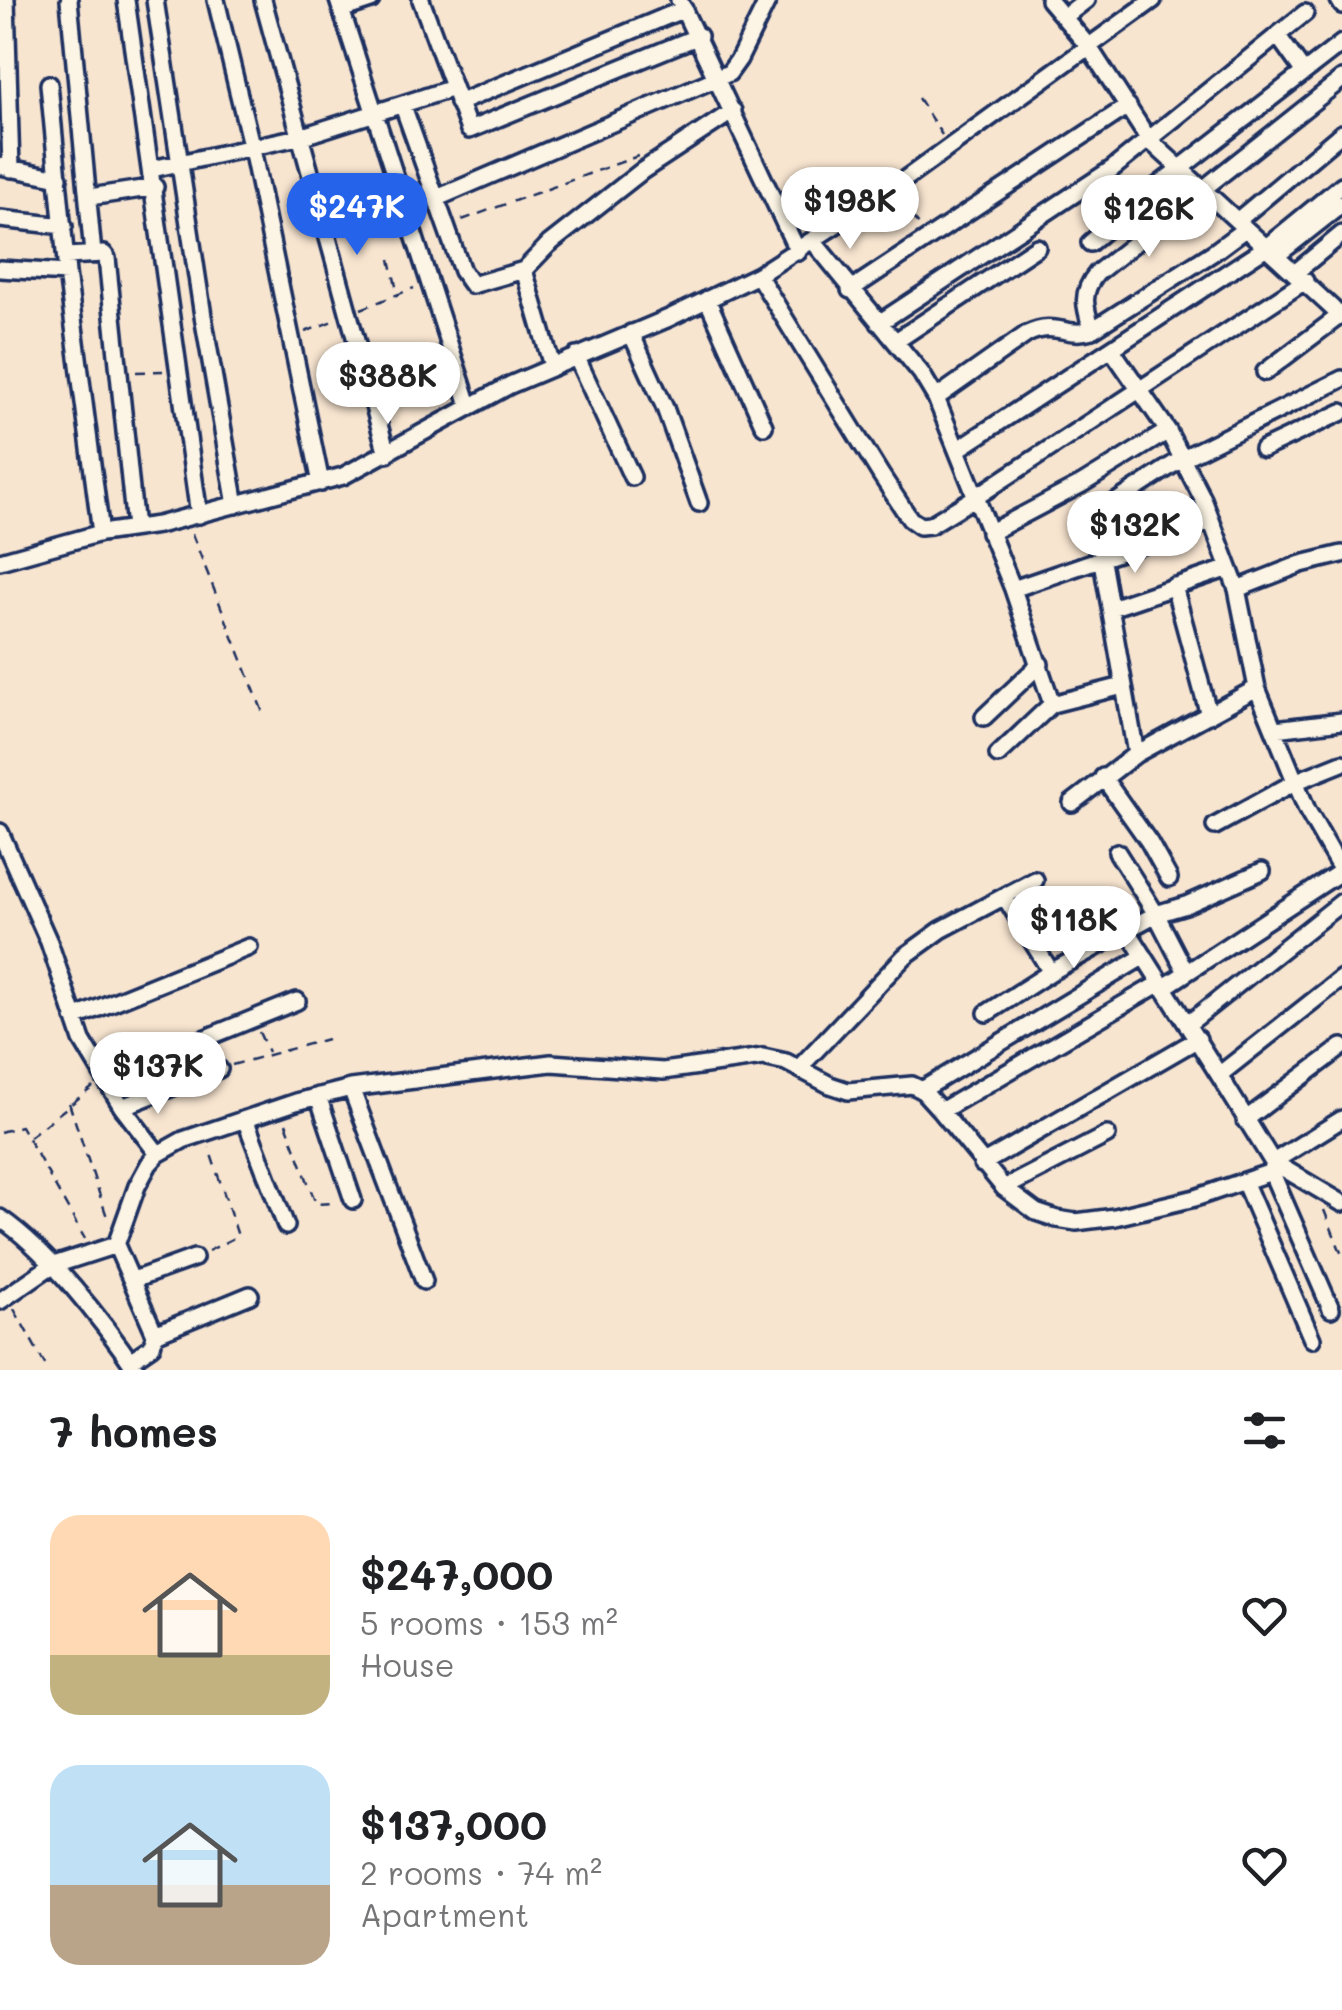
<!DOCTYPE html>
<html lang="en">
<head>
<meta charset="utf-8">
<style>
	:root { --surface:#fff; --page:#f2f2f2; --text:#202124; --muted:#757577; --accent:#2563eb }
	body { margin:0; font-family:Mali,sans-serif; background:var(--page); color:var(--text); height:100vh; display:flex; flex-direction:column; font-size:38px; white-space:nowrap }
	* { box-sizing:border-box; margin:0 }
	p { font-size:32px; color:var(--muted) }
	.icon { flex:none; width:55px; height:55px; fill:none; stroke:currentColor; stroke-width:2; stroke-linecap:round; stroke-linejoin:round }
	.map { position:relative; height:1370px; overflow:hidden }
	.drawer { display:flex; flex-direction:column; background:var(--surface); flex:1 }
	.drawer>* { flex:none }
	.price { position:absolute; translate:-50% -85px; padding:0 22px; border-radius:35px; background:#fff; color:#222; font-size:32px; line-height:65px; filter:drop-shadow(0 2px 5px #0008) }
	.price::after { content:''; position:absolute; left:50%; top:60px; width:30px; height:22px; margin-left:-15px; background:inherit; clip-path:polygon(0 0,100% 0,50% 100%) }
	.price.selected { background:var(--accent); color:#fff }
	ul { padding:0; list-style:none }
	li { display:flex; align-items:center; gap:30px; height:250px; padding:0 50px }
	li span { display:grid; place-items:center; flex:none; width:280px; height:200px; border-radius:30px; color:#555 }
	li>.icon { margin-inline-start:auto }
	span .icon { width:120px; height:120px; fill:#fffc; stroke-width:1 }
	li b { font-size:42px }
	h2 { display:flex; justify-content:space-between; align-items:center; height:120px; padding:0 50px; font-size:42px }
	.map>svg:first-child { display:block }
</style>
</head>
<body>
<div class="map">
<svg width="1342" height="1370" viewBox="0 0 1342 1370">
	<rect width="100%" height="100%" fill="#f8e5d0"/>
	<filter id="ink" filterUnits="userSpaceOnUse"><feTurbulence type="fractalNoise" baseFrequency=".01" numOctaves="2"/><feDisplacementMap in="SourceGraphic" scale="20" xChannelSelector="R" yChannelSelector="G"/><feConvolveMatrix kernelMatrix="1 2 1 2 8 2 1 2 1" color-interpolation-filters="sRGB"/></filter>
	<g filter="url(#ink)">
		<g fill="none" stroke-linecap="round" stroke-linejoin="round">
			<!-- minor casing -->
			<g stroke="#1b2f5e" stroke-width="22">
				<path id="minor" d="M6,0l5,169
					M69,0l24,254
					M126,0l73,515
					M155,0l48,316 33,189
					M216,0l36,149 69,334
					M263,0l124,454
					M338,0l131,405
					M421,0l48,130 230,-94
					M679,0l119,252
					M1049,0l40,47 60,93 193,177
					M1339,0l3,5
					M341,10l30,-10
					M1064,17l22,-17
					M1278,36l25,35
					M458,103l226,-94
					M403,106l59,165 10,14 52,-15 25,-26 93,-73 91,-60
					M0,166l59,12
					M152,169l151,-33 150,-48
					M90,197l65,-10
					M437,198l292,-125 10,-14 29,-59
					M323,213l77,-27
					M0,219l64,7
					M1237,221l105,-88
					M813,241l108,132 15,25 77,191 39,115
					M1090,243l66,-56 186,-144
					M66,256l38,-2 3,4 28,270
					M1276,256l66,-52
					M0,269l67,4 -18,-189
					M524,270l28,96
					M1296,272l46,-38
					M67,273l34,260 57,-8 185,-49 167,-91 159,-67 89,-43 132,-85 263,-190
					M758,275l123,200 29,44 10,7 10,-1 46,-28 329,-216
					M850,290l278,-184
					M707,299l57,127
					M879,323l233,-154 193,-156
					M1092,330c-7,-23 -12,-37 5,-57l245,-194
					M631,333l34,75 34,95
					M896,341l141,-94
					M1112,350l56,81 35,68 34,90 20,99 50,122 35,61
					M576,356l56,121
					M1265,372l77,-58
					M936,398l91,-64c30,-14 38,4 65,-4l122,-78 31,-23
					M1263,449l79,-37
					M957,450l308,-202 77,-63
					M1105,509l78,-51 159,-79
					M989,533l93,-49 86,-53
					M1101,556l35,198
					M0,561l101,-28
					M1174,586l35,129
					M1013,589l198,-68
					M1237,589l64,-25 41,-10
					M1111,608l118,-40
					M984,717l56,-53
					M1275,729l67,-8
					M998,755l54,-51 71,-18
					M1103,777l46,65 20,36
					M1072,803l64,-49 121,-66
					M1215,826l82,-45 45,-18
					M0,832l49,110 33,98 40,67 97,-38
					M1117,852l39,62 30,58
					M1126,928l93,147
					M1051,972l105,-58 30,-9 76,-34
					M1163,988l179,-117
					M987,1013l64,-41 -46,-75
					M74,1018l175,-71
					M1188,1024l154,-122
					M799,1068l106,-112 36,-26 94,-50
					M105,1079l192,-78
					M351,1088l73,193
					M922,1090l222,-134
					M318,1096l35,104
					M122,1107l36,47
					M941,1111l219,-128
					M245,1119l41,107
					M1245,1120l97,-73
					M1273,1162l69,-43
					M982,1164l216,-125
					M1277,1169l-58,-94 123,-97
					M1271,1171l60,138
					M1244,1181l68,158
					M1004,1188l103,-53
					M0,1218c48,33 103,103 136,152
					M133,1280l61,-22
					M250,1295l-95,39 -39,-89 21,-59 12,-22 9,-10 25,-14 113,-38 55,-14 200,-25 112,8 100,-14 23,5 44,23 18,6 64,-6 10,5 19,21 63,77 32,24 21,7 19,3 39,-5 80,-19 88,-30 59,35
					M0,1301l51,-35 65,-21
					M130,1361l22,-15 3,-12"/>
			</g>
			<!-- path -->
			<path stroke="#1b2f5e" stroke-width="2.5" stroke-dasharray="10 8" stroke-linecap="butt" d="M918,98l24,37
				M900,203l21,24
				M462,220l176,-64
				M390,259l7,32
				M361,309l53,-21
				M305,332l30,-12
				M136,372l27,-1
				M192,534l72,181
				M259,1032l9,20
				M232,1065l95,-26
				M69,1103l39,117
				M286,1123l30,81 20,-1
				M0,1132l21,-6 64,113
				M29,1137l64,-50
				M1324,1210l18,45
				M208,1251l30,-15 -29,-88
				M14,1309l34,61"/>
			<!-- minor -->
			<use href="#minor" stroke="#fcf5e5" stroke-width="15"/>
		</g>
	</g>
</svg>
<b class="price" style="left:850px;top:252px">$198K</b>
<b class="price selected" style="left:357px;top:258px">$247K</b>
<b class="price" style="left:1149px;top:260px">$126K</b>
<b class="price" style="left:388px;top:427px">$388K</b>
<b class="price" style="left:1135px;top:576px">$132K</b>
<b class="price" style="left:1074px;top:971px">$118K</b>
<b class="price" style="left:158px;top:1117px">$137K</b>
</div>
<section class="drawer">
<h2>7 homes<svg class="icon" aria-label="filters" viewBox="0 0 24 24"><path d="M4 7h16M4 17h16"/><circle cx="9" cy="7" r="2"/><circle cx="15" cy="17" r="2"/></svg></h2>
<ul>
<li><span style="background:linear-gradient(#ffd9b3 70%,#c2b280 0)"><svg class="icon" aria-label="home" viewBox="0 0 24 24"><path d="M3 11l9-7 9 7M6 9v11h12V9"/></svg></span><div><b>$247,000</b><p>5 rooms · 153 m²</p><p>House</p></div><svg class="icon" aria-label="heart" viewBox="0 0 24 24"><path d="M12 20l-8-8c-3-5 5-10 8-4 3-6 11-1 8 4z"/></svg></li>
<li><span style="background:linear-gradient(#bfe0f5 60%,#b9a48a 0)"><svg class="icon" aria-label="home" viewBox="0 0 24 24"><path d="M3 11l9-7 9 7M6 9v11h12V9"/></svg></span><div><b>$137,000</b><p>2 rooms · 74 m²</p><p>Apartment</p></div><svg class="icon" aria-label="heart" viewBox="0 0 24 24"><path d="M12 20l-8-8c-3-5 5-10 8-4 3-6 11-1 8 4z"/></svg></li>
</ul>
</section>
</body>
</html>
